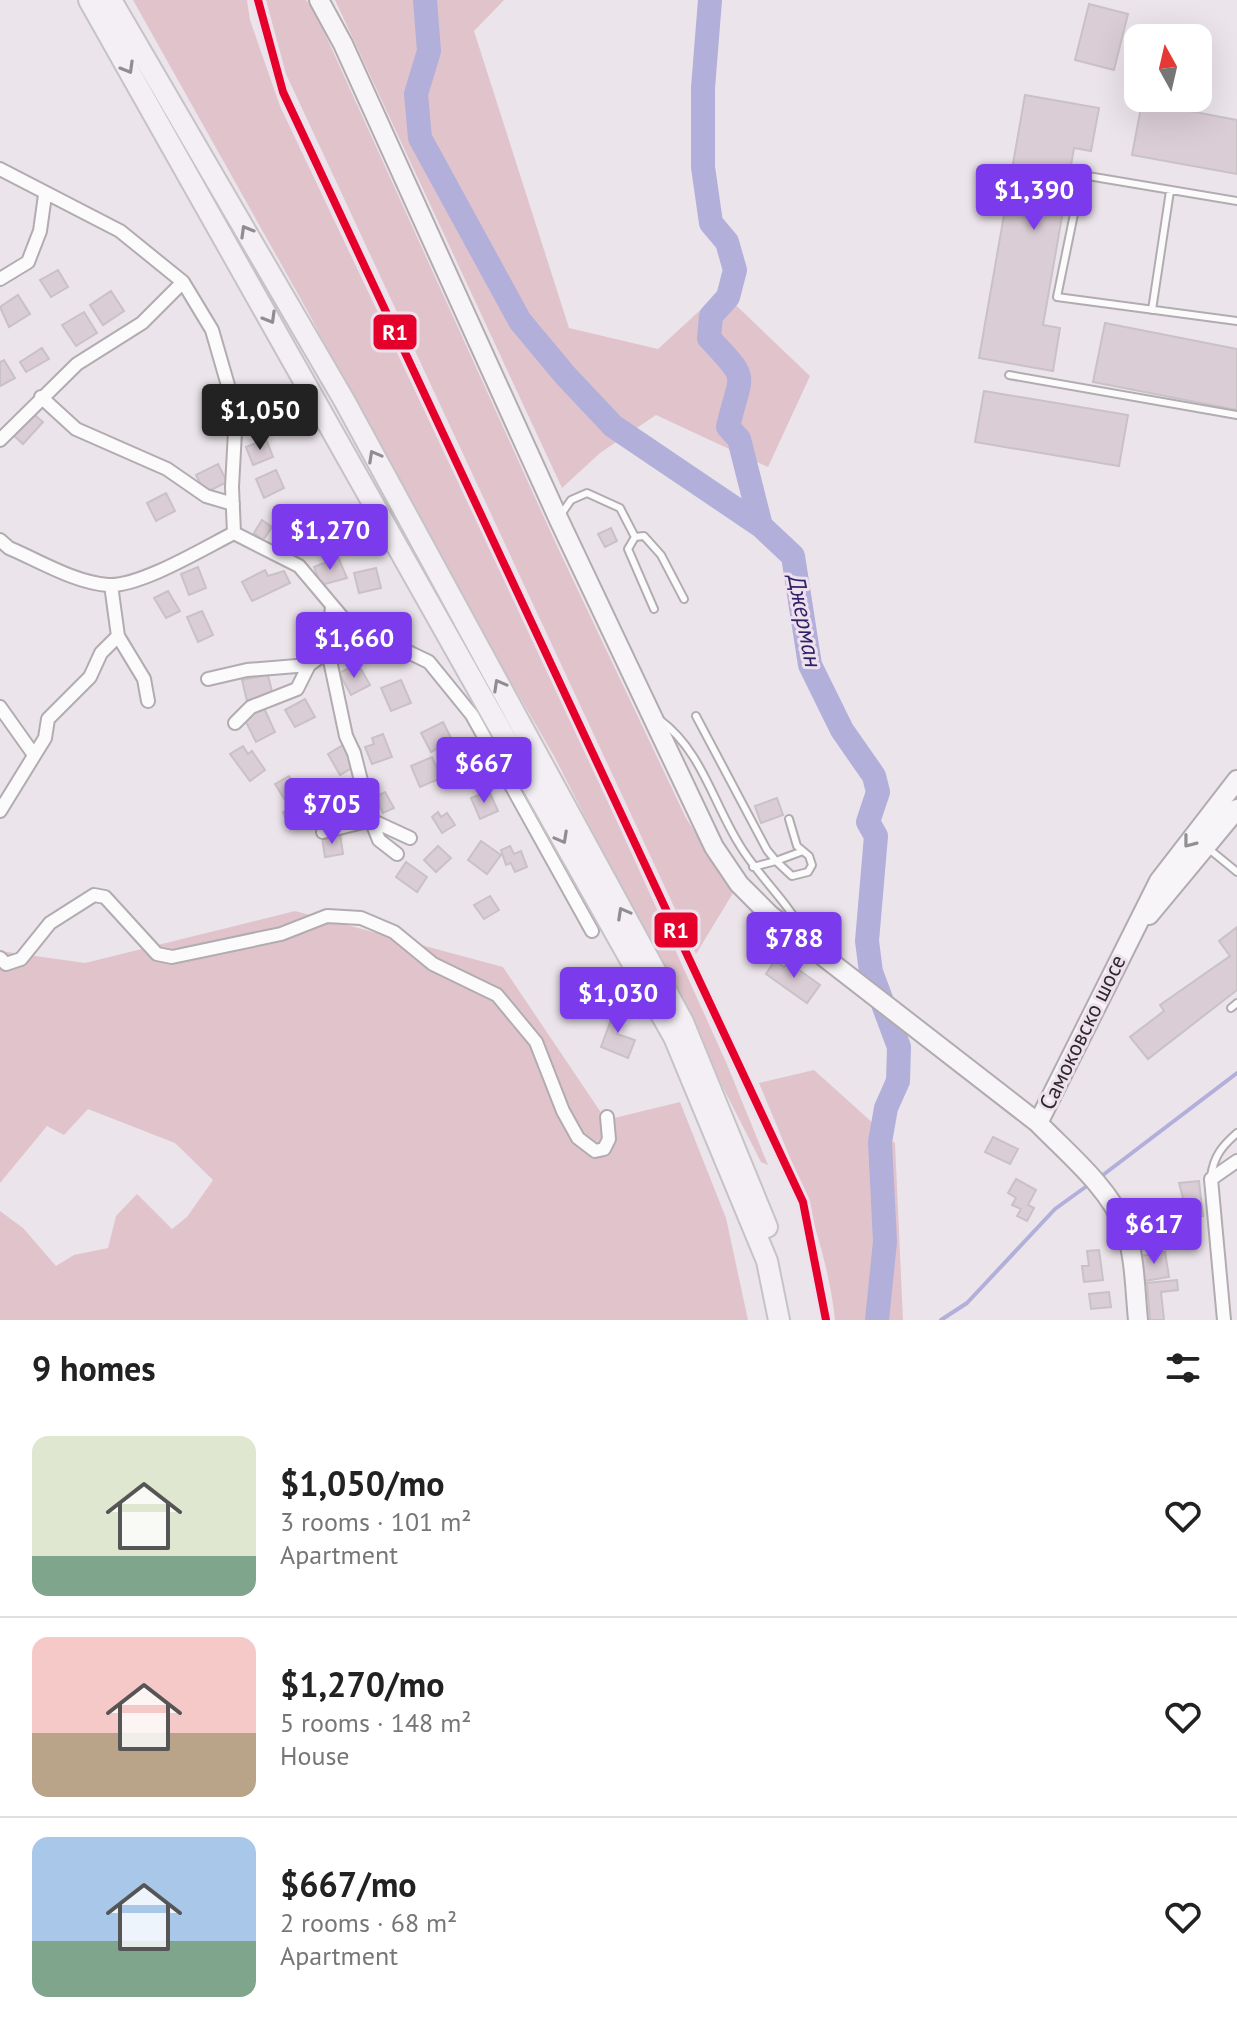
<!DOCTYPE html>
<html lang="en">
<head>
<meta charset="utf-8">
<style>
	:root { --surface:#fff; --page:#f2f2f2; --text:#222; --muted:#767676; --line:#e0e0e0; --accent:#7c3aed }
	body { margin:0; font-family:"PT Sans",sans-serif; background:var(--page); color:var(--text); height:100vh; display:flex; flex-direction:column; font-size:30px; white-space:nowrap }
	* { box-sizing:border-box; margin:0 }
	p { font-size:26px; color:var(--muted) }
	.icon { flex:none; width:44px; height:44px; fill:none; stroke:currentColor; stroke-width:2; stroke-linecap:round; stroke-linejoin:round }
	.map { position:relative; height:1320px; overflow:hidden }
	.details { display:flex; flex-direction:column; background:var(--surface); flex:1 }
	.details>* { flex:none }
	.needle { width:52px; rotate:352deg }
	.fabs { position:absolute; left:1124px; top:24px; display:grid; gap:16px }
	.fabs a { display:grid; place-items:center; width:88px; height:88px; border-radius:16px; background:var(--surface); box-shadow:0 8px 32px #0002; font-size:40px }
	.price { position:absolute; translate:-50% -68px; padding:0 18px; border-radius:8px; background:var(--accent); color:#fff; font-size:26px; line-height:52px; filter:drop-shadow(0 2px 4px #0008) }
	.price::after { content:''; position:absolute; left:50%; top:48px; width:24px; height:18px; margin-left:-12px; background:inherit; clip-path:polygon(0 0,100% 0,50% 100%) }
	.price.current { background:#222; color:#fff }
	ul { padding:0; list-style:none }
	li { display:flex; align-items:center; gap:24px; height:200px; padding:0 32px }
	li+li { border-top:2px solid var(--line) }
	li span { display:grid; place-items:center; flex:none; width:224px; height:160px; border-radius:16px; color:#555 }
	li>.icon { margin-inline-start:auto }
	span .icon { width:96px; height:96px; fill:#fffc; stroke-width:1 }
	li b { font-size:34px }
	h2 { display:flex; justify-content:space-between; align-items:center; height:96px; padding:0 32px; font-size:34px }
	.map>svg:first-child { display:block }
</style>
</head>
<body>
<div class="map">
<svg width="1237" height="1320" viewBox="0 0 1237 1320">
	<rect width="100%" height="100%" fill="#ebe4ea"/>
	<!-- green -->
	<path fill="#e1c4cb" d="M133,0h114l3,20 30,86 290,611 156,345 42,103 -7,-3 -207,-406 -145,-250 -101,-194z
		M266,0h40l10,14 241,532 129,272 47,75 -37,61 -410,-880z
		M335,0h169l-30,31 95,297 89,21 63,-58 89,85 -42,91 -112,-52 -56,38 -38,35z
		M295,911l208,56 103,153 74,-18 46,116 22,102h-748v-109l23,17 33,38 18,-11 34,-7 8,-32 21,-22 35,35 15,-12 26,-37 -38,-37 -87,-34 -24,26 -17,-9 -47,57v-232l85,12z
		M814,1070l81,73 8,177h-68c-9,-83 -44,-160 -76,-237z"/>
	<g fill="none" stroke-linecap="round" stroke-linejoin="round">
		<!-- stream -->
		<path stroke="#b2afda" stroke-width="4" d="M1099,1178l138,-105
			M941,1320l26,-17 88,-94 36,-26"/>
		<!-- river -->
		<path stroke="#b2afda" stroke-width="24" d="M425,0l4,51 -13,43 4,44 100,183 45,54 48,51 148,100 32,30 17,109 32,65 32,46 4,16 -10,30 8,14 -9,105 4,31 28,75 -1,34 -12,27 -6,34 5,100 -8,78
			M710,0l-7,88v79l8,56 16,19 8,28 -7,27 -17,19 -2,22c42,45 32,32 19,89l11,12 22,87"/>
	</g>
	<!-- building -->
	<path fill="#dbcdd5" stroke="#c8c2c6" stroke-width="2" d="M1089,4l39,10 -14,56 -39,-10z
		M1025,95l74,13 -8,43 -17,-3 -31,177 17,3 -7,43 -74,-13z
		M1142,102l95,18v54l-105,-19z
		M58,270l10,17 -17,10 -11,-17z
		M111,291l13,20 -21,14 -13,-20z
		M18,295l12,19 -21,13 -9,-20z
		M84,312l13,21 -21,13 -14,-21z
		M1105,323l132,26v61l-144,-28z
		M42,348l7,11 -23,13 -6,-10z
		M4,360l11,18 -15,8v-24z
		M984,391l144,24 -9,51 -144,-24z
		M31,412l12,10 -20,22 -11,-10z
		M266,439l7,18 -20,8 -7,-18z
		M218,464l9,18 -22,11 -9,-18z
		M276,470l8,18 -20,10 -8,-19z
		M166,493l9,18 -19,10 -9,-18z
		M262,520l10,7 -9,13 -9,-7z
		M301,521l10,20 -21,9 -9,-20z
		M611,528l6,13 -12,6 -7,-13z
		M338,557l9,21 -26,7 -7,-18z
		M198,567l8,21 -17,7 -8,-21z
		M376,568l5,20 -22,5 -5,-20z
		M265,570l3,6 16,-5 6,12 -38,18 -10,-19z
		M168,591l12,20 -14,7 -12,-20z
		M202,611l11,24 -15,7 -11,-25z
		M353,666l3,5 5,-2 9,16 -19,10 -12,-22z
		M268,675l5,21 -26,5 -5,-21z
		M401,680l10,23 -20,8 -10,-23z
		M305,699l10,18 -20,10 -10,-17z
		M264,708l11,24 -19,10 -12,-24z
		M443,722l9,18 -21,12 -10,-19z
		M383,734l9,23 -20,7 -7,-17 9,-3 -2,-6z
		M343,745l12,21 -15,9 -12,-21z
		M243,746l5,8 4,-3 13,19 -15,11 -20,-27z
		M432,757l9,21 -21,9 -9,-21z
		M289,776l10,16 -14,8 -10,-16z
		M489,791l9,20 -18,8 -9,-21z
		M385,792l9,16 -11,5 -8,-16z
		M777,798l6,17 -22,8 -6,-17z
		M347,801l3,19 -18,3 -3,-18z
		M303,805l6,17 -19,7 -7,-17z
		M438,812l3,5 6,-4 8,12 -13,8 -10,-16z
		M340,834l3,20 -18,3 -3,-20z
		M481,841l20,14 -14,19 -19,-14z
		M438,846l13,12 -15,14 -12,-12z
		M510,846l4,8 7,-3 6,16 -12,5 -4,-9 -5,2 -5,-15z
		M406,862l21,15 -10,15 -21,-15z
		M490,896l9,14 -15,9 -10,-14z
		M1237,927v63l-89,69 -18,-22 34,-26 -4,-6 70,-49 -11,-15z
		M775,960l9,7 4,-5 32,23 -13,18 -41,-29z
		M617,1004l10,4 -10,26 18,6 -7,18 -27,-11z
		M993,1137l25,12 -8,15 -25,-12z
		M1016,1179l20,11 -8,15 6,3 -7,13 -10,-5 4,-7 -9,-4 4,-7 -8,-5z
		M1199,1181l4,35 -15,1 -9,-34z
		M1153,1202l3,12 9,-2 3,13 -11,2 1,5 7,-1 2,10 -19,4 -9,-39z
		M1099,1250l4,30 -19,2 -2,-16h7l-2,-15z
		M1165,1252l4,25 -25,4 -4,-25z
		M1177,1280l1,10 -17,2 3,28h-14l-3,-37z
		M1109,1292l2,15 -20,2 -2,-15z"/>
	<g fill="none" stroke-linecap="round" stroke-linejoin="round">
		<!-- lane casing -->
		<g stroke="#b2acb1" stroke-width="10">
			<path id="lane" d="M1237,201l-155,-26 -25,122 180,24
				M1152,310l18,-119
				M1009,375l228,40
				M562,513l9,-13 16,-7 33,15 15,29 9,-1 17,19 23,44
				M635,537l-7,12 26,60
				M696,716l71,134 9,11 27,-10
				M660,720c41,30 53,82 79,124 18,31 51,60 65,90
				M1209,849l28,23
				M753,867l23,-6 16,15 16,-4 4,-7 -3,-9 -12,-10 -8,-27
				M1231,1008l6,-5
				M1211,1176c3,-20 11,-30 26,-43"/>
		</g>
		<!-- street casing -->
		<g stroke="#b2acb1" stroke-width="16">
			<path id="street" d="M0,169l120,62 63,51 29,48 24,83 -4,74 2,46 65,33 54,64 22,6 54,26 43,53 120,216
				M0,279l28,-17 12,-31 5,-36
				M41,397l35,32 91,40 39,27 27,8
				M0,440l77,-76 65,-41 41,-41
				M0,540l9,8c31,13 64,34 99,37 32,2 96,-37 126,-52
				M332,606l-4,45 18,85 8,17 17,67 8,20 18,14
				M118,636l26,43 4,22
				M208,679l39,-9 62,-5 19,-14
				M0,707l34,48
				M235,723l16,-16 46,-18 12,-24
				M0,811l45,-73 3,-19 42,-42 11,-24 17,-17 -7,-51
				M323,832l48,-12 39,18
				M0,958l6,6 15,-5 29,-36 44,-28 11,2 52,57 15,3 109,-23 46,-18 34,2 33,14 39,32 64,31 39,47 27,69 15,27 17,13 9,-2 5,-10 -2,-22
				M1224,1320l-13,-141 26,-18"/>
		</g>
		<!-- secondary casing -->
		<g stroke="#b2acb1" stroke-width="22">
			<path id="secondary" d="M319,0l24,44 216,476 155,327 25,37 31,31 268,208c29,30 71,64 87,105 10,28 10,62 13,92
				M1149,915l88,-106
				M1038,1123l121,-242 78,-101"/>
		</g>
		<!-- primary casing -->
		<g stroke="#c6c3c6" stroke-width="24">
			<path id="primary" d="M89,0l585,1037 93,224 12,59
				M111,0l233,400 339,622 84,205"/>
		</g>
		<!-- lane -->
		<use href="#lane" stroke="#fcfbfc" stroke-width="6"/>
		<!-- street -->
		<use href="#street" stroke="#fcfbfc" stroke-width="12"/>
		<!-- secondary -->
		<use href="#secondary" stroke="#f7f5f8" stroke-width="18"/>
		<!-- primary -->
		<use href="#primary" stroke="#f3eff5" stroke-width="20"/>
		<!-- rail-1 casing -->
		<g stroke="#eee1ed" stroke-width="14">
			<path id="rail-1" d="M258,0l25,92 520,1110 23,118"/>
		</g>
		<!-- rail-1 -->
		<use href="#rail-1" stroke="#e4002b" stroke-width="8"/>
	</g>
	<!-- one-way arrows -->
	<defs><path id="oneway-chevron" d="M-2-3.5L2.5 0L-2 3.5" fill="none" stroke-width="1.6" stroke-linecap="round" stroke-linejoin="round" transform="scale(2)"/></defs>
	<g stroke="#908c91">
		<use href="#oneway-chevron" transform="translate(128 68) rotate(60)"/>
		<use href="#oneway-chevron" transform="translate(246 231) rotate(-120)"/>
		<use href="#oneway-chevron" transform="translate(270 318) rotate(60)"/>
		<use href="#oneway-chevron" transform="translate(374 456) rotate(-119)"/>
		<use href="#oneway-chevron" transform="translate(499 685) rotate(-119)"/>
		<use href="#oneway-chevron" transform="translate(562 838) rotate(61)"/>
		<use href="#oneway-chevron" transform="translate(623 913) rotate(-119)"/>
	</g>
	<use stroke="#928f92" href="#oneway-chevron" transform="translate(1189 842) rotate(128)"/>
	<g text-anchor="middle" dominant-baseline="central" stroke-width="6" stroke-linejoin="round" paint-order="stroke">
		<!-- street labels -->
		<g font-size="22" fill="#2d292d" stroke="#eee1ed">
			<text transform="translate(1082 1032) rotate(-64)">Самоковско шосе</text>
		</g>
		<!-- water labels -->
		<g font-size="24" font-style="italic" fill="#2e2267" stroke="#eee1ed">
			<text transform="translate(805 621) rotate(79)">Джерман</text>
		</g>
	</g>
	<g stroke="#eee1ed" stroke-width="3">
		<rect x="372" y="313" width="46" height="38" rx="8" fill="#e4002b"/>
		<rect x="653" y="911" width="46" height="38" rx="8" fill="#e4002b"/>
	</g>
	<g font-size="22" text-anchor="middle" font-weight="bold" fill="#fff">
		<text x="395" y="340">R1</text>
		<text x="676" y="938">R1</text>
	</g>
</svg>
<div class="fabs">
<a><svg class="needle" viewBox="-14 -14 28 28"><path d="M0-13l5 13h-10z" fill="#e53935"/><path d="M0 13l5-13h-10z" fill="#767676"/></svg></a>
</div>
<b class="price" style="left:1034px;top:232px">$1,390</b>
<b class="price current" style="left:260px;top:452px">$1,050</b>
<b class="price" style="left:330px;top:572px">$1,270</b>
<b class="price" style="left:354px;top:680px">$1,660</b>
<b class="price" style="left:484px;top:805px">$667</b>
<b class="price" style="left:332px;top:846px">$705</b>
<b class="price" style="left:794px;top:980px">$788</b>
<b class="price" style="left:618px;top:1035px">$1,030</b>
<b class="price" style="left:1154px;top:1266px">$617</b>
</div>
<section class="details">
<h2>9 homes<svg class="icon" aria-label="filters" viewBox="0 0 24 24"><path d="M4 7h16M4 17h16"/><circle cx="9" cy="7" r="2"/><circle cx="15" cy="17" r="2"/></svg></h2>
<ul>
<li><span style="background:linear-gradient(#dfe7d0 75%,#7fa58c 0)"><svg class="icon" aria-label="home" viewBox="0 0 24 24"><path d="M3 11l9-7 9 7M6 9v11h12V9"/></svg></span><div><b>$1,050/mo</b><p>3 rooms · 101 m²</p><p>Apartment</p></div><svg class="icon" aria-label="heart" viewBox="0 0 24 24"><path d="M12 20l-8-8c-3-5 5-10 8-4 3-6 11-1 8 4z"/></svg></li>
<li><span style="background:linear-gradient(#f6c9c9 60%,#b9a48a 0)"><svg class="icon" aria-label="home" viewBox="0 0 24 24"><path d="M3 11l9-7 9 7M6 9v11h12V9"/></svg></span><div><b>$1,270/mo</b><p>5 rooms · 148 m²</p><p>House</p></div><svg class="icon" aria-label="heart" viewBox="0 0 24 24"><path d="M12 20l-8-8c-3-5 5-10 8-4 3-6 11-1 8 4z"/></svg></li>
<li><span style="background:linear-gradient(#a9c7e8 65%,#7fa58c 0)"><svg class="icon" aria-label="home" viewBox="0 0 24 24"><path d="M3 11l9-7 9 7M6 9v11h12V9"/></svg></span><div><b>$667/mo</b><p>2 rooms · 68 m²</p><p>Apartment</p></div><svg class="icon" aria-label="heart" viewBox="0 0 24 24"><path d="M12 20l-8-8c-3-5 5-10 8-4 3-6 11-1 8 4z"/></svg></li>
</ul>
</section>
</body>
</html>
